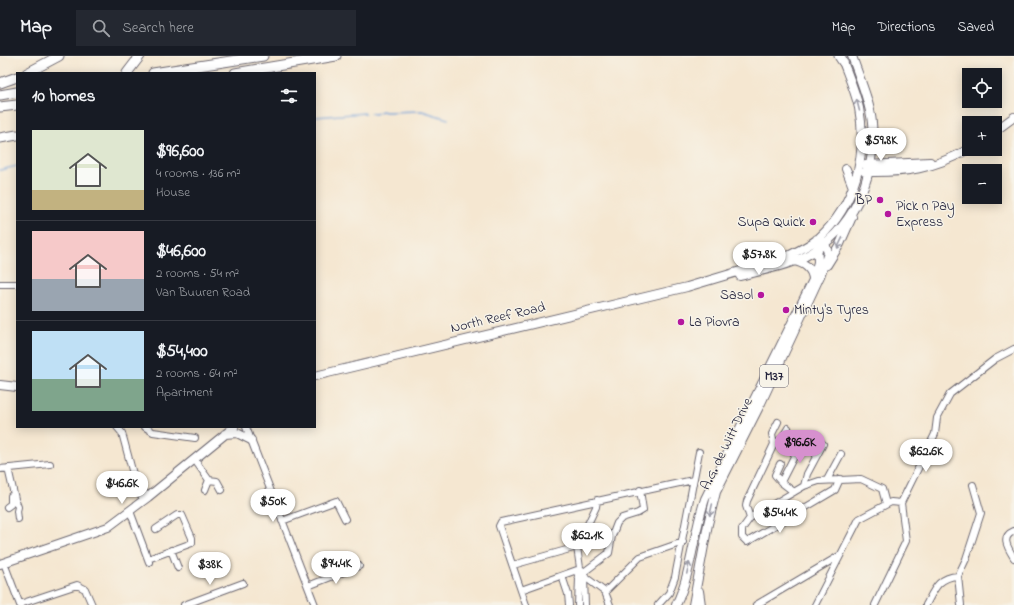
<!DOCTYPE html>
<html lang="en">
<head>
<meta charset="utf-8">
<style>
	:root { --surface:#171b24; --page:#242831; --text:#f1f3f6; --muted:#9ea1a6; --line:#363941; --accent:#d690ce }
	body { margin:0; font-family:"Indie Flower",sans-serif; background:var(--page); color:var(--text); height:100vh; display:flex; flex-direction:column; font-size:15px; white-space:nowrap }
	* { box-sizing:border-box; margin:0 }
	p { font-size:13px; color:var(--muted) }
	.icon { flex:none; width:22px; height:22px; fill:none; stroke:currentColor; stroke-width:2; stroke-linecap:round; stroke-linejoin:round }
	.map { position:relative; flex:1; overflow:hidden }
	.drawer { position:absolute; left:16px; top:16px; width:300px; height:356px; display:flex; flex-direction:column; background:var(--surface); border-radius:0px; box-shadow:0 2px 10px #0003 }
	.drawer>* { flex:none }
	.tools { position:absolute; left:962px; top:12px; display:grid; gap:8px }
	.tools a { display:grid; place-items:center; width:40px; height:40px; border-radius:0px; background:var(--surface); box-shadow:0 2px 10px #0003; font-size:20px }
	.price { position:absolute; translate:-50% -34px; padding:0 9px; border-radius:14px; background:#fff; color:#222; font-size:13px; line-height:26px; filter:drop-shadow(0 1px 2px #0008) }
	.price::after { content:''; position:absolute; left:50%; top:24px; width:12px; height:9px; margin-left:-6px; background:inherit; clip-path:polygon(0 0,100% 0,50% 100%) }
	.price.active { background:var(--accent); color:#111 }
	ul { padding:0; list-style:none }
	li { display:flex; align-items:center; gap:12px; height:100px; padding:0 16px }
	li+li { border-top:1px solid var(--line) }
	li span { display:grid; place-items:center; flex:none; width:112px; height:80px; border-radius:0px; color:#555 }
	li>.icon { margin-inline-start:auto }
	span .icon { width:48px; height:48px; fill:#fffc; stroke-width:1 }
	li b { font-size:17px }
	h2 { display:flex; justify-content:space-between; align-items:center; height:48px; padding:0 16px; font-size:17px }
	header { display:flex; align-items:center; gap:24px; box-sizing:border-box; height:56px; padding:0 20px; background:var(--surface); border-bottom:1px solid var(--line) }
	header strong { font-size:19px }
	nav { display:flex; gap:22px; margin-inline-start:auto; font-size:14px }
	.search { width:280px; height:36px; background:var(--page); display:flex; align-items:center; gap:10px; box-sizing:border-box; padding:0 14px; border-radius:0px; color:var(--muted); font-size:15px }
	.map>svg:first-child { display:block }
</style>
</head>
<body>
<header>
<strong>Map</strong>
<div class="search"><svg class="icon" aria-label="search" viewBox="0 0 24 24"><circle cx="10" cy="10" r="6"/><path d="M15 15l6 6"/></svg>Search here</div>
<nav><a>Map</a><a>Directions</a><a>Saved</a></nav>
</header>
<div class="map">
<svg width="1014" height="549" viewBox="0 0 1014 549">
	<rect width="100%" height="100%" fill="#f7f3e8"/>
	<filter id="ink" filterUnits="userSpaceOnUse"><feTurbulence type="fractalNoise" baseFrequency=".025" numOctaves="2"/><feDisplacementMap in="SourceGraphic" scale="8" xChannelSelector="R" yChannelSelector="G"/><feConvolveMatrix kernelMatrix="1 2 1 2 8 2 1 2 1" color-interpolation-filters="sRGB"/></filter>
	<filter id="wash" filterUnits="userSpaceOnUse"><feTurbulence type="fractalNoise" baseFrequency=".012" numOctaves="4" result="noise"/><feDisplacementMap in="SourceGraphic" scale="16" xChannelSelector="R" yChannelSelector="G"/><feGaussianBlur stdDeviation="0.9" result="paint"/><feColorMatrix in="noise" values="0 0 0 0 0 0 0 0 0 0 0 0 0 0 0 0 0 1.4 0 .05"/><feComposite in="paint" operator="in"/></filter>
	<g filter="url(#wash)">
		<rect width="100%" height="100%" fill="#f5e7d1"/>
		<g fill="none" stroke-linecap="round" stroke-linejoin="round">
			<!-- stream -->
			<path stroke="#6d9dd7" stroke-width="1.5" d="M370,57l5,1 7,-3 4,1 36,-1 26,8
				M315,61l50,-4
				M0,114l17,-4"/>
		</g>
	</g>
	<g filter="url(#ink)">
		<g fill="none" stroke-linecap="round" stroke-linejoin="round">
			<!-- minor casing -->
			<g stroke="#6c6770" stroke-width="8">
				<path id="minor" d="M0,228h17
					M778,366l-6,12 2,10 -27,57 -1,5 4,12 54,-32 15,-5 42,-2 21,10 4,15
					M117,371l5,6 15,56 7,11
					M145,371l8,5 42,6
					M246,371l69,178
					M774,388l7,-4 7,-12
					M194,403l15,21
					M780,408l-5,11 6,7
					M8,412l7,31 3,8 -1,4 1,8
					M0,413l50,-5
					M209,424l8,1 5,9
					M827,424l14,-26
					M136,427l12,14
					M804,430l3,-12 16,-30
					M205,434l4,-10
					M794,436l-13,-10 23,-45
					M901,447l34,-69 2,-16 13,-24 45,-35 19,-10
					M7,451l4,-3v-8
					M130,455l19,51
					M750,462l-8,11v8l5,5 88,-52 5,-11
					M282,465l54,-20 9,18
					M1014,475c-14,6 -6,17 0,27
					M577,491l3,21
					M171,494l7,18
					M148,503l44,-16v-5l-10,-23h-5l-21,14
					M4,507l16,42
					M513,509l64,-18 19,-40 1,-7
					M584,516l25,-19 3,-17 5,-13 5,-5 16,-5 5,-3 -3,-20
					M562,520l6,18 1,11
					M585,521l20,15 5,13
					M584,522l1,27
					M308,530l51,-20
					M521,534l56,-20
					M605,536l35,-35 43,-15
					M20,548l57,-19 8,4 7,16
					M184,549l59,-22
					M526,549l-27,-79 2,-4 192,-42
					M578,549l1,-27 -2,-6 3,-4 3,3 2,6 -3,3 -3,-2
					M658,549l11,-12 6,-16 24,-125
					M756,549l83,-49
					M815,549l44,-86 32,-17 10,1
					M875,549l31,-64 -5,-38
					M926,549c8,-15 12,-28 32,-29
					M961,549l-3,-29 8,-17 15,-46 -8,-28"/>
			</g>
			<!-- major casing -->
			<g stroke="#6c6770" stroke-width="10">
				<path id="major" d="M995,75l19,-14
					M866,109l64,-3
					M846,113l7,18
					M865,116c41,1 68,-3 104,-23
					M794,205c11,2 18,7 19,18
					M827,209l13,-21 12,-27
					M740,220c22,-6 44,-9 64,-19 49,-25 73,-81 68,-134 -2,-22 -13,-46 -20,-67
					M315,320l372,-89 97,-29c12,-6 25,-12 35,-20 36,-33 49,-83 40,-130 -4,-18 -12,-35 -18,-52
					M0,329l17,2
					M225,378l12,-1 14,7
					M0,508l108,-37 40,-30 86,-70
					M699,535l2,14
					M676,549c16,-33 17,-71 29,-106l108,-219 5,-18 -1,-23
					M693,549l15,-81 8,-32 45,-89 59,-127 8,-23 -3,-10 -6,-5"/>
			</g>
			<!-- highway casing -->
			<g stroke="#6c6770" stroke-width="11">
				<path id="highway" d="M839,0l4,6
					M27,17l32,-17
					M127,17l13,-17
					M153,17l110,-17
					M235,17l101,-17
					M0,27l17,-6
					M0,39l17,-3
					M0,51l17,-2
					M0,82l17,-3"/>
			</g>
			<!-- minor -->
			<use href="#minor" stroke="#fff" stroke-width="6"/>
			<!-- major -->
			<use href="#major" stroke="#fff" stroke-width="8"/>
			<!-- highway -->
			<use href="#highway" stroke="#fff" stroke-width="9"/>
		</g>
		<!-- one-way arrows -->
		<defs><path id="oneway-shaft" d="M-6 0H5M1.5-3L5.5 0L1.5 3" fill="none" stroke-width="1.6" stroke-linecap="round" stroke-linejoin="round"/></defs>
		<g stroke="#9c9ca7">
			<use href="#oneway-shaft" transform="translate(858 49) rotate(-104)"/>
			<use href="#oneway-shaft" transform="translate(840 187) rotate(116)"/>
			<use href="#oneway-shaft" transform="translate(711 454) rotate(103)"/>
			<use href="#oneway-shaft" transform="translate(688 512) rotate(-78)"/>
		</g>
	</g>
	<!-- markers -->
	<g fill="#b5179e" stroke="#f7f3e8" stroke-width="1.5">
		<circle cx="880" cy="144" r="4"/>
		<circle cx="888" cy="158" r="4"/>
		<circle cx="813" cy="166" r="4"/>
		<circle cx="761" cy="239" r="4"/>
		<circle cx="786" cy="254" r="4"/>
		<circle cx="681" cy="266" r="4"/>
	</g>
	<g text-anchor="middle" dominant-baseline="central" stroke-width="3" stroke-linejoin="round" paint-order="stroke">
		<!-- shield labels -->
		<rect fill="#f7f3e8" stroke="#62616f" stroke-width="1" x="760" y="309" width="28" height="22" rx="3"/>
		<g font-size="13" font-weight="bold" fill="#22223b">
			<text x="774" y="320">M37</text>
		</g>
		<!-- poi labels -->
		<g font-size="14" fill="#22223b" stroke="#f7f3e8" text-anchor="end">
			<text x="872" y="144">BP</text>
			<text x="896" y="150" text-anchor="start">Pick n Pay<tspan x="896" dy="16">Express</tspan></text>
			<text x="805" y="166">Supa Quick</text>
			<text x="753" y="239">Sasol</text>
			<text x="794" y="254" text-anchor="start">Minty's Tyres</text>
			<text x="689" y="266" text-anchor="start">La Piovra</text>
		</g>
		<!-- street labels -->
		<g font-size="14" fill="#22223b" stroke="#f7f3e8">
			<text transform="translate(498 262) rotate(-13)">North Reef Road</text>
			<text transform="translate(727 388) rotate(-64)">A.G. de Witt Drive</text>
		</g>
	</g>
</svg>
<div class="tools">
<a><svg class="icon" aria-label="locate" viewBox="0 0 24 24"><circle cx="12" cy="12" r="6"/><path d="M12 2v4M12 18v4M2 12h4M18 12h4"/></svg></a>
<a>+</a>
<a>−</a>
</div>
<b class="price" style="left:881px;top:106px">$59.8K</b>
<b class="price" style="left:759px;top:220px">$57.8K</b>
<b class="price active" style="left:800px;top:408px">$96.6K</b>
<b class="price" style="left:926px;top:417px">$62.6K</b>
<b class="price" style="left:122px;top:449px">$46.6K</b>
<b class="price" style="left:273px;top:467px">$50K</b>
<b class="price" style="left:780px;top:478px">$54.4K</b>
<b class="price" style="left:587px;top:501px">$62.1K</b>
<b class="price" style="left:336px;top:529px">$94.4K</b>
<b class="price" style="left:210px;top:530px">$38K</b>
<section class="drawer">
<h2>10 homes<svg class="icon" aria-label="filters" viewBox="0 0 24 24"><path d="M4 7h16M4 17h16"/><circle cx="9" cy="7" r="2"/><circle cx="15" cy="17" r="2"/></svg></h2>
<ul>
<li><span style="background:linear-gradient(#dfe7d0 75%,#c2b280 0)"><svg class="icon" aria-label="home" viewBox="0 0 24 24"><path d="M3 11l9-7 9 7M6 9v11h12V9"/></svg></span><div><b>$96,600</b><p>4 rooms · 136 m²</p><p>House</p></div></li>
<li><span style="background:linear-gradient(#f6c9c9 60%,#9aa5b1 0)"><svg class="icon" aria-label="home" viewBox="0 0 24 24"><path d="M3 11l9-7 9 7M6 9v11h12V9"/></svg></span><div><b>$46,600</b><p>2 rooms · 54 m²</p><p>Van Buuren Road</p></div></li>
<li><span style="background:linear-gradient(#bfe0f5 60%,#7fa58c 0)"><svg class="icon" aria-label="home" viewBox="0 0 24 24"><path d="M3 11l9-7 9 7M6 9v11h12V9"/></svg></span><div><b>$54,400</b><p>2 rooms · 64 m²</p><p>Apartment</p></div></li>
</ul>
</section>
</div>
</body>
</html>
